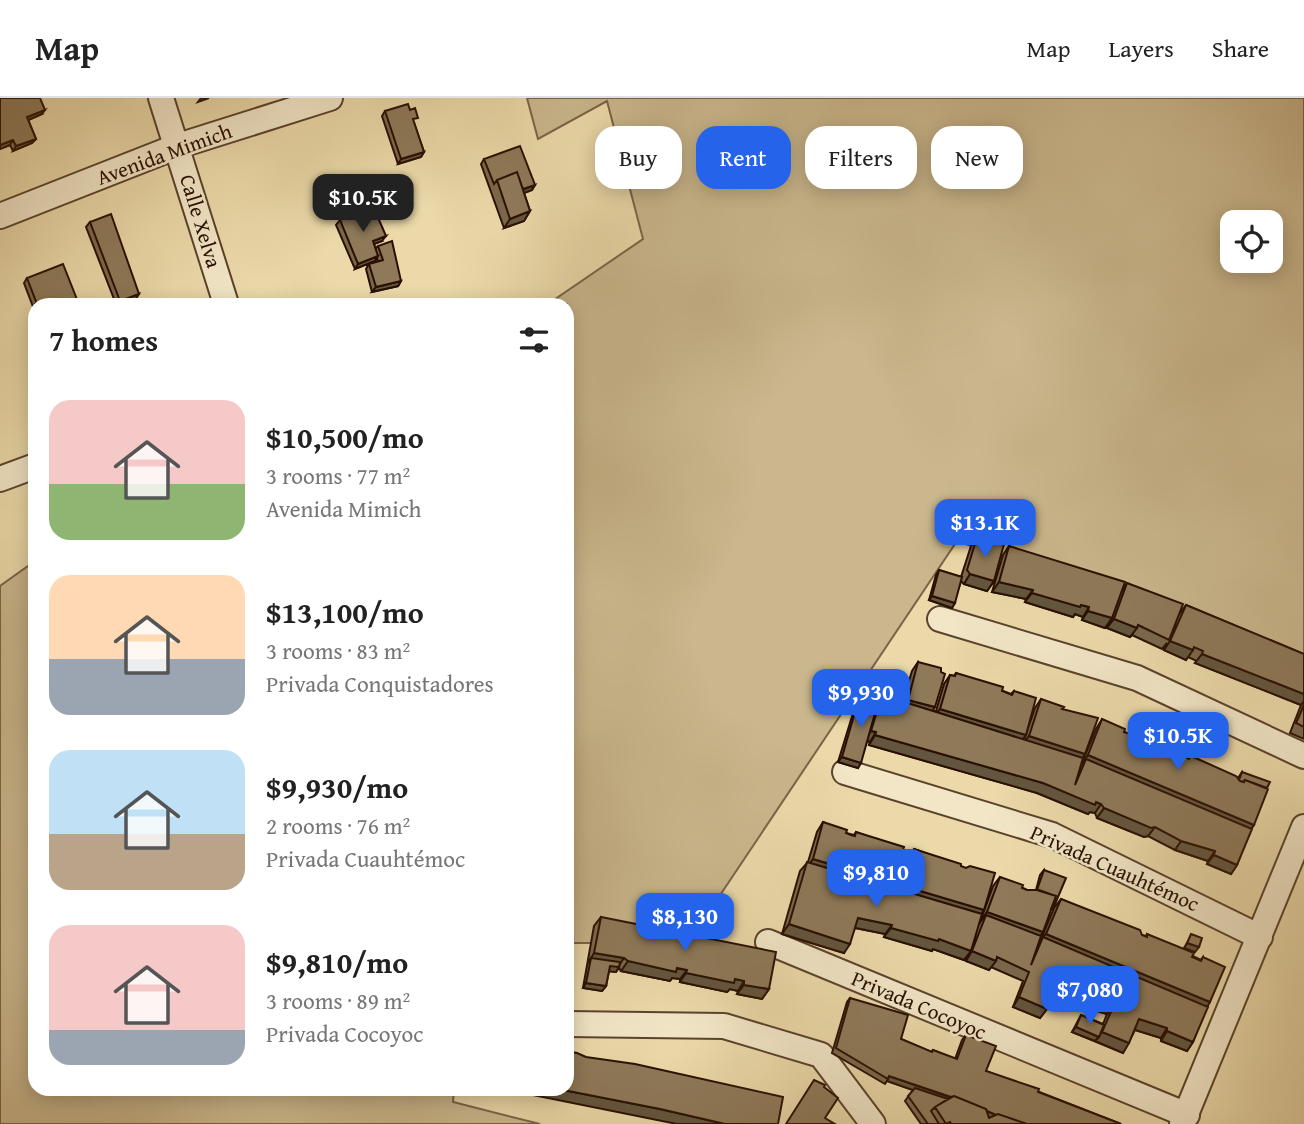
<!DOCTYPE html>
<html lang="en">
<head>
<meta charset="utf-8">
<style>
	:root { --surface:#fff; --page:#f2f2f2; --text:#222; --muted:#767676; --line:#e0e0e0; --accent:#2563eb }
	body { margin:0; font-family:"Gentium Book Plus",serif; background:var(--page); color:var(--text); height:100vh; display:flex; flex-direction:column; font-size:26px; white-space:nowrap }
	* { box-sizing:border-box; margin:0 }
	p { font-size:23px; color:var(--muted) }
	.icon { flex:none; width:38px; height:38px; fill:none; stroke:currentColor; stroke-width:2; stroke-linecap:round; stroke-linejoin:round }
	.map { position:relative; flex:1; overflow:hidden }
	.panel { position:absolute; left:28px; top:200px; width:546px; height:798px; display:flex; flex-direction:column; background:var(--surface); border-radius:21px; box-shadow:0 4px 18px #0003 }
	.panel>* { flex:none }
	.top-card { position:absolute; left:595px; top:28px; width:604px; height:63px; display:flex; gap:14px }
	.fabs { position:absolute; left:1220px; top:112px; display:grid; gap:14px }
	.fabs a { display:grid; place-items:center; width:63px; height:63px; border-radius:14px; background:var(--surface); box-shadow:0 4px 18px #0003; font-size:35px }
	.price { position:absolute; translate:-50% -60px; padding:0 16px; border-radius:14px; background:var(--accent); color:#fff; font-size:23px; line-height:46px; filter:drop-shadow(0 2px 4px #0008) }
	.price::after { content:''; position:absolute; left:50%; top:42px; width:21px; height:16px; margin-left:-10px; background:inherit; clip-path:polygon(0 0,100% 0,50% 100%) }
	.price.selected { background:#222; color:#fff }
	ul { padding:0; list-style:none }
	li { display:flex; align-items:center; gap:21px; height:175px; padding:0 21px }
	li span { display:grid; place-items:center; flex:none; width:196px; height:140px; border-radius:21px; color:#555 }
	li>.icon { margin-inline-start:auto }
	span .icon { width:84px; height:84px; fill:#fffc; stroke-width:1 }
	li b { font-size:30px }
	h2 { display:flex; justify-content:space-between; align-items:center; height:84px; padding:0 21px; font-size:30px }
	.chip { padding:0 24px; border-radius:21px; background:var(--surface); box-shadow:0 4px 18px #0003; font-size:24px; line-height:63px }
	.chip.selected { background:var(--accent); color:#fff }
	header { display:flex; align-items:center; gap:42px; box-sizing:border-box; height:98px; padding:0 35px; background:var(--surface); border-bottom:2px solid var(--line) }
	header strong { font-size:33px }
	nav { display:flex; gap:38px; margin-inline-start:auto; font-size:24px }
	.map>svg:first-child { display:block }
</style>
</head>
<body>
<header>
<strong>Map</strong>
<nav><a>Map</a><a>Layers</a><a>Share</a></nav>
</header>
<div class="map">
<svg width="1304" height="1026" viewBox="0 0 1304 1026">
	<rect width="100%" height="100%" fill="#ebd9a9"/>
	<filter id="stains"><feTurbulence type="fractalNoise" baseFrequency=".00286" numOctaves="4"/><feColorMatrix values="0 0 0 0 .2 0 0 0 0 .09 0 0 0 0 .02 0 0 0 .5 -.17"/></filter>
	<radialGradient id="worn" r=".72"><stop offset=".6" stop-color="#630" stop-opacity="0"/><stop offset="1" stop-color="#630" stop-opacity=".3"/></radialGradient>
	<!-- green -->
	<path fill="#cab78d" stroke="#7a6448" stroke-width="2" fill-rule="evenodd" d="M527,0h777v564l-347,-121 -269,402h-117l-4,3v-642h-19l95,-65 -36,-138 -69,38zM1232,124h38v39h-38z
		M35,463v527l419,1 -1,13 87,22h-540v-538z"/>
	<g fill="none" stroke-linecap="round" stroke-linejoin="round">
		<!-- minor casing -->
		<g stroke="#5a422c" stroke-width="28">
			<path id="minor" d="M161,0l65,206
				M0,118l178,-70 152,-48
				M0,381l35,-13
				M940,521l197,59 167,78
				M845,674l207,63 208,102
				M768,844l419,173
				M567,926l157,2 97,29 52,69
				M1182,1026l122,-297"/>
		</g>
		<!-- minor -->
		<use href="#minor" stroke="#f2e6c7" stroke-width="24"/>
	</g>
	<!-- wall -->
	<path fill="#7a684d" stroke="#291002" stroke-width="2" d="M0,0l42,16 -14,6 8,19 -4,4 -19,8 -3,-6 -10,4z
		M385,13l29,12 10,29 -3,5 -23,7 -16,-48z
		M484,61l51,26 -3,5 -8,3 6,18 -6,10 -20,7 -23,-64z
		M340,122l42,21 -8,3 1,5 3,-3 23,35 -3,5 -26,6 -6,-23 3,-5 9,-2 -1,-4 -2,3 -20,8 -19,-44z
		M90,124l46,77 -20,5 -30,-77z
		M27,180l51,24 -2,2h-41v8l-11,-29z
		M977,439l17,44 -7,10 -23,-7 -3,-3 -9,27 -23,-8 7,-25 3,-5 22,7 10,-31z
		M1009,448l113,45 5,-8 53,30 6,-8 118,49v85l-14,-6 11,-28 -106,-42 2,-2 -9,-4 -2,3 -22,-10 3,-7 -5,6 -30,-14 -2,2 -23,-9 2,-5 -4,5 -23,-8 1,-3 -8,-3 -2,3 -48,-15 1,-3 -34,-7 11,-37z
		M918,564l15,49h3l8,-27 6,-9 4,1 2,-3 55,21 3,-3 12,44 -3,4 1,1 11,-32 6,-9 21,10 23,45 -2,4 -2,7 15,-36 6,-10 22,13 8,3 2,-3 46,23 9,4 2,-3 47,22 4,-6 12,53 -3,4 -14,36 -6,9 -24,-10 1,-3 -33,-11 -27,-14 -4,1 -47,-19 -2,-5 -5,-1 -2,2 -51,-21 -168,-48 1,-3 -3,-1 -9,27 -20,-6 16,-52 11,-15 14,4 3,-4 21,6 9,-30z
		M823,724l23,11 8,2 2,-3 47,18 8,3 3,-4 47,17 23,44 -3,4 -2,11 14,-39 7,-9 27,13h9l4,-15 4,-5 5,44 -9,22 -1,8 15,-36 7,-9 81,36 4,1 1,-2 54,26 2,-3 7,45 -3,4 -14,36 -6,9 -26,-10v-3l-26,-8 -12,23 -51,-21 9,-17 22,9 4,-10 -30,-9 -22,-10 -2,-2 -6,16 -7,9 -27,-11 10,-26 -32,-14 -2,3 -23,-9 2,-6 -4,5 -31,-11 -1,2 -48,-14 1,-3 -30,-6 -11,25 -62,-19 18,-63 8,-9 9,-30z
		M601,819l168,72 -7,10 -25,-5 1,-3 -8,-2 -3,3 -47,-10v-3l-8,-1 -2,3 -49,-10 -2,-3 -3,4 -7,-1 -3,15 -4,5 -19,-3 11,-62z
		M850,900l51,41 30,13 2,-2 22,9 7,-19 4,-5 20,36 135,53h-200l-16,-23 8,-11 -26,-9 -2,3 -53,-31 15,-51z"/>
	<!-- shaded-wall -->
	<path fill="#63553e" stroke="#291002" stroke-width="2" d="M201,0h8l-11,4z
		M45,12l-3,4 -18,8 3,-5z
		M36,41l-4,4 -19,8 3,-5z
		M13,42l-3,5 -10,4v-4z
		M424,54l-3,5 -23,7 3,-5z
		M535,87l-3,5 -16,6 4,-5z
		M530,113l-6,10 -20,7 6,-9z
		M386,138l-4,5 -13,5 4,-5z
		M378,158l-3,5 -20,8 3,-5z
		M401,183l-3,5 -26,6 4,-5z
		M139,196l-3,5 -19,5 3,-3z
		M970,476l24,7 -7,10 -23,-7z
		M999,484l34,8 -7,9 -34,-7z
		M1032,495l49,12 8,2 -6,10 -8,-3 -2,3 -48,-15z
		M932,498l23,7 -3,5 -23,-8z
		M1088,513l24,7 -7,10 -23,-8z
		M1114,521l23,9 -7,9 -23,-9z
		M1170,543l23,9 -7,10 -22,-10z
		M1202,556l102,40v7l-3,4 -106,-42z
		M908,602l27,7 -6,10 -28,-8z
		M940,611l86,26 -7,9 -86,-26z
		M871,633l5,1 -6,10 -5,-2z
		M875,637l168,48 58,21 -6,9 -5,-1 -2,2 -51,-21 -168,-48z
		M1029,638l56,18 -6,10 -57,-19z
		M1088,657l166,70 -7,9 -161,-75 -5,6z
		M842,659l19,6 -3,5 -20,-6z
		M1104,710l51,19 -7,9 -4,1 -47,-19z
		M1181,743l34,10 -7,10 -33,-11z
		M1214,757l23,10 -6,9 -24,-10z
		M813,761l171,51 -7,10 -171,-51z
		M987,814l56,20 -7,10 -50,-27 -6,7z
		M858,820l34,7 -7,9 -34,-7z
		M789,826l61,20 -6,9 -62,-19z
		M891,830l48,11 32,12 -7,9 -31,-11 -1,2 -48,-14z
		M1046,836l164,68 -6,10 -161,-75z
		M1187,845l12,4 -4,5 -11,-4z
		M972,853l24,10 -7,9 -23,-9z
		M594,855l30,5 -6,9h1l-3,5 -10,-1 -15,-13 -3,5z
		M628,863l59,9 -7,9 -8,-1 -2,3 -49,-10z
		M686,875l49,6 9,2 -6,10 -8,-2 -3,3 -47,-10z
		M586,885l20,3 -4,5 -19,-3z
		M744,887l25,4 -7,10 -25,-5z
		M1061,888l53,19 -7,9 -30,-9 -22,-10z
		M1019,899l28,12 -7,9 -27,-11z
		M1139,921l28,9 -6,10 -29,-9z
		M1076,929l23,10 -4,4 -23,-9z
		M1167,933l26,11 -6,9 -26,-10z
		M1102,934l27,11 -6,10 -28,-12z
		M889,978l83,29 47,19 -83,-15 11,-7 -60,-21z
		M498,990h55l107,21 65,15h-48z"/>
	<!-- building -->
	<path fill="#8e7959" stroke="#291002" stroke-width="2" d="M0,0h40l5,12 -18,7 9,22 -20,7 -3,-6 -13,5z
		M408,6l2,6 5,-2 3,10 -5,1 11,33 -23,7 -16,-48z
		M520,48l15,39 -12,4 -6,-17 -20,8 -3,4 -10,-25z
		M517,74l13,39 -20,8 -13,-39z
		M373,108l13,30 -13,5 5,15 -20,8 -18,-44z
		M111,116l28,80 -19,7 -30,-79z
		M392,143l9,40 -25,6 -7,-23 14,-4 -5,-14z
		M63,166l15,38 -8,2h-33l-10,-26z
		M977,439l27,7 -10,37 -24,-7 -3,-4z
		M1009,448l116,36 -13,36 -24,-7 1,-4 -8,-2 -1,2 -48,-14 1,-3 -34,-8z
		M939,472l23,7 -7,26 -23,-7z
		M1127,485l56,21 -14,36 -31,-15 -1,3 -23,-9z
		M1186,507l118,49v40l-102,-40 1,-3 -9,-4 -1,3 -23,-9z
		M918,564l23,6v4l4,2 -10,33 -27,-7z
		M956,575l47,14 -1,4 10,4 2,-4 22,7 -10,37 -86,-26 10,-34 5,1z
		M865,597l14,4 -18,64 -19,-6 15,-52z
		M882,597l201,63 -8,27 11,-26 166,70 -15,36 -23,-10 1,-4 -34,-10 -26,-14 -4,1 -47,-20 -3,-4 -5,-2 -1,3 -52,-22 -168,-48 1,-3 -5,-1z
		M1041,601l23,8 -2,2 36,9 -13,36 -56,-18z
		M1304,607v22l-8,-4z
		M1102,621l23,10 -1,3 9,3 1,-3 47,20 -1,3 9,4 2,-3 45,20 4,5 4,1 1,-2 23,9 -14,36 -166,-70z
		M1242,674l28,10 -3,6 -22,-8 -2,2 -3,-1 -1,-1z
		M823,724l24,8 -1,3 5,2 4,1 1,-4 48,15 -1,3 10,3 1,-4 47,15v2l5,2 4,-2 25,7 -11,37 -171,-51z
		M807,764l175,52 -11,37 -32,-12 -1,2 -47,-13 1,-3 -34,-7 -8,26 -61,-20z
		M1044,772l22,8 -13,31h-2l5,-13 -19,-6z
		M1000,779l23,8 -1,3 5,2h12l17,6 -13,36 -56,-20z
		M1061,801l79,31 2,5 5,2v-3l47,19 -2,4 5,2 4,2 2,-4 22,10 -15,35 -164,-68z
		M986,817l55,21 -10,29 12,-28 165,70 -15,35 -26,-11v-3l-28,-9 -10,24 -27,-11 12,-27 -30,-9 -23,-10 -3,-5 -11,28 -28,-12 10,-25 -32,-15 -1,4 -24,-10z
		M601,819l175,35 -7,37 -25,-4v-4l-9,-2 -1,4 -48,-10 1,-3 -10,-2 -1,4 -48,-11 -4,-3 -30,-5z
		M1191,836l11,4 -3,9 -12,-4z
		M591,860l29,4 -1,5 -9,-1 -4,20 -20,-3z
		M850,900l58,17 -7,24 31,13 1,-2 24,9 9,-24 30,11 -10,25 53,18 -1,3 83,32h-94l-29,-10 -2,1 -9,-4 -1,-2 -32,-13 -3,1 -62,-21 -1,3 -52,-31z
		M1081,917l23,10 -5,12 -23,-10z
		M567,953l10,2 9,4 49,7 148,33 -5,27h-53l-65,-15 -107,-21h14z
		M814,982l11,5 -1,2 14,11 -13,20 10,6h-49z
		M915,990l33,11 -13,8 -4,4 8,13h-11l-20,-28z
		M954,998l32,13 3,9 9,-4 29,10h-76l-1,-2 -4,2 -11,-17z"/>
	<g text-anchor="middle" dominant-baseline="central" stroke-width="5" stroke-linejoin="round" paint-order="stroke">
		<!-- street labels -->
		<g font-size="21" fill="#291002" stroke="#f2e6c7">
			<text transform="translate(164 56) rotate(-20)">Avenida Mimich</text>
			<text transform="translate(201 123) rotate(73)">Calle Xelva</text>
			<text transform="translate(1115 770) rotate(24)">Privada Cuauhtémoc</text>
			<text transform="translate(919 907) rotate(23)">Privada Cocoyoc</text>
		</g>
	</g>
	<rect width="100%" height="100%" filter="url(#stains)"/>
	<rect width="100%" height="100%" fill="url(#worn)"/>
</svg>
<div class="fabs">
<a><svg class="icon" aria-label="locate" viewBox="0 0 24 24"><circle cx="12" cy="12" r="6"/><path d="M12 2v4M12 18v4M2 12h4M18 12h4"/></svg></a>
</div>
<b class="price selected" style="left:363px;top:136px">$10.5K</b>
<b class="price" style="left:985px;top:461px">$13.1K</b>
<b class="price" style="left:861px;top:631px">$9,930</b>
<b class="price" style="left:1178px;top:674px">$10.5K</b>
<b class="price" style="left:876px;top:811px">$9,810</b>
<b class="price" style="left:685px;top:855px">$8,130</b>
<b class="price" style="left:1090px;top:928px">$7,080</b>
<div class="top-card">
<a class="chip">Buy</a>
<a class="chip selected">Rent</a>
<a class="chip">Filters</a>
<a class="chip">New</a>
</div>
<section class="panel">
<h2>7 homes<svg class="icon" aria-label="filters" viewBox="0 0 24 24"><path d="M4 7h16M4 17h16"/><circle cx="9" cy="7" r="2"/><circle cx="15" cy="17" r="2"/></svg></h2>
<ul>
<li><span style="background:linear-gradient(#f6c9c9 60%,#8fb573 0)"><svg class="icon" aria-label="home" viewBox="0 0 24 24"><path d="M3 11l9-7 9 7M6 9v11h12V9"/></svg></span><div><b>$10,500/mo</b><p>3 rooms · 77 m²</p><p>Avenida Mimich</p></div></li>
<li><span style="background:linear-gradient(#ffd9b3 60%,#9aa5b1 0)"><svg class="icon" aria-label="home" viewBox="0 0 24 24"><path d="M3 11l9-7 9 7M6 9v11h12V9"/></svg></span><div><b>$13,100/mo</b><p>3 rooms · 83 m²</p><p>Privada Conquistadores</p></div></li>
<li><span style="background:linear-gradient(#bfe0f5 60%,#b9a48a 0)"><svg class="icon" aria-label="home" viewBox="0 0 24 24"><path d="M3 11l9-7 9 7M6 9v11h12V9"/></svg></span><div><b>$9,930/mo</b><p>2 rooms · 76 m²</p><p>Privada Cuauhtémoc</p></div></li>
<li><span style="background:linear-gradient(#f6c9c9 75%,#9aa5b1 0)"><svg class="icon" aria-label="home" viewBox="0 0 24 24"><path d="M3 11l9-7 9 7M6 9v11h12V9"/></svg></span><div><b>$9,810/mo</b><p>3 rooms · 89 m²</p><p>Privada Cocoyoc</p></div></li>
</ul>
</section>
</div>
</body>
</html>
